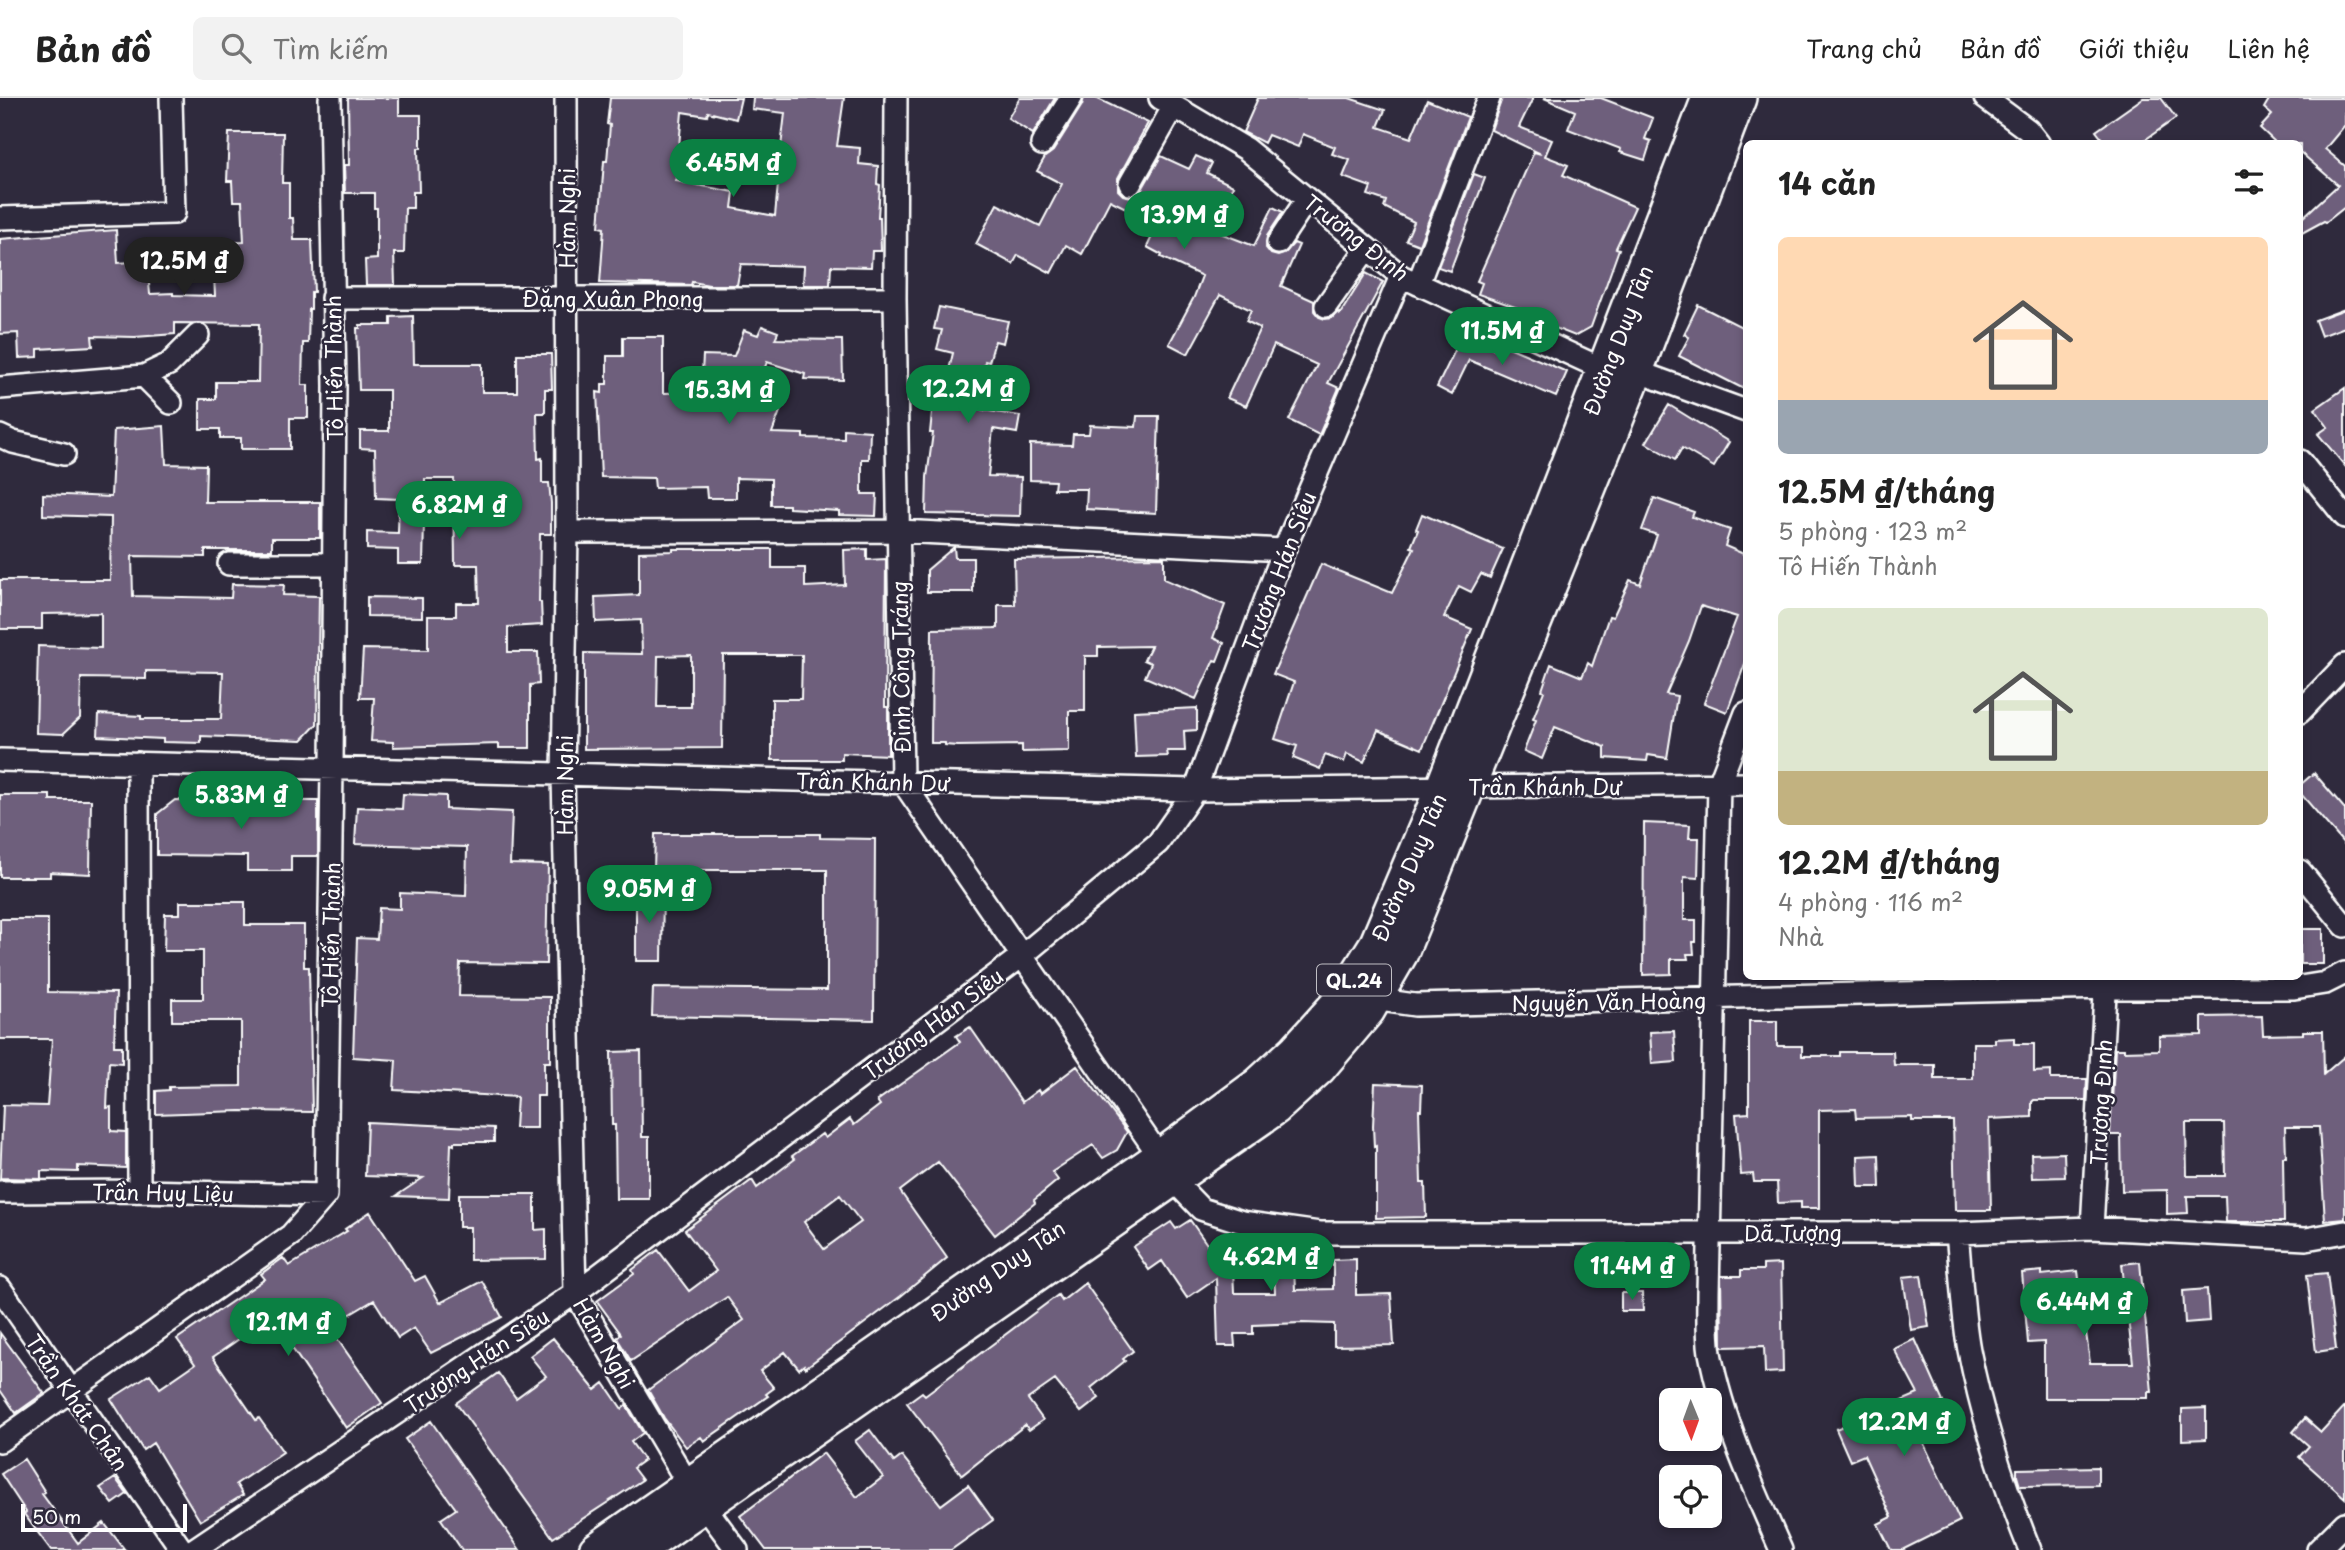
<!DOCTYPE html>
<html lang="vi">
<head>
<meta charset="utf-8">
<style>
	:root { --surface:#fff; --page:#f2f2f2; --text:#222; --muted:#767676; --line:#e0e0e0; --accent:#0b8043 }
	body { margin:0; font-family:"Playpen Sans",sans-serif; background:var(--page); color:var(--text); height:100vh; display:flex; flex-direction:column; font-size:26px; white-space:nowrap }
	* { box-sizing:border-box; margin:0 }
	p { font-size:23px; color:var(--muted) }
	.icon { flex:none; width:38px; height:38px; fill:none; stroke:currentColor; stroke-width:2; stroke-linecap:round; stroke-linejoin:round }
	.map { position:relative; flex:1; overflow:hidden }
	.sheet { position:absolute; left:1743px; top:42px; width:560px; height:840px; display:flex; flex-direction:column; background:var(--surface); border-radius:10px; box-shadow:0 4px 10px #0003 }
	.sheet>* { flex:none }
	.needle { width:46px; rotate:179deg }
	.controls { position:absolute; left:1659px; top:1290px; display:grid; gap:14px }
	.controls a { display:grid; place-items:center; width:63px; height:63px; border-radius:10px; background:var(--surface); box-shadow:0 4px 10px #0003; font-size:35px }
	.scale { position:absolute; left:21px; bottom:18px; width:166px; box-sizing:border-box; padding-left:7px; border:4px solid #fff; border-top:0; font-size:19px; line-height:24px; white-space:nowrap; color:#fff; -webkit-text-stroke:5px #2f2a3d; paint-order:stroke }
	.price { position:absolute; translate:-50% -60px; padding:0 16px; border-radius:24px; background:var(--accent); color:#fff; font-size:23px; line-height:46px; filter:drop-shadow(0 2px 4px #0008) }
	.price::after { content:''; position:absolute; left:50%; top:42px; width:21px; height:16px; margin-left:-10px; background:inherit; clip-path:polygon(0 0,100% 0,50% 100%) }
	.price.selected { background:#222; color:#fff }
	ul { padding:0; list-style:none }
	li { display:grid; align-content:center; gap:14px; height:371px; padding:0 35px }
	li span { display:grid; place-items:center; height:217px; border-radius:10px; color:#555 }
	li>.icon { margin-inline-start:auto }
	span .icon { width:126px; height:126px; fill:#fffc; stroke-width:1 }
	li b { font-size:30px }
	h2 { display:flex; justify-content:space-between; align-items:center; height:84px; padding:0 35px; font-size:30px }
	header { display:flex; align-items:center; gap:42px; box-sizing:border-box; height:98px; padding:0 35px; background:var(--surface); border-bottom:2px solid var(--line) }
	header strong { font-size:33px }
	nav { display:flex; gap:38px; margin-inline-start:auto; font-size:24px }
	.search { width:490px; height:63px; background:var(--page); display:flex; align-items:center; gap:18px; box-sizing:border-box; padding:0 24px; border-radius:10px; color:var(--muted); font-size:26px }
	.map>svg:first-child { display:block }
</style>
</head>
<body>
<header>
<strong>Bản đồ</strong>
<div class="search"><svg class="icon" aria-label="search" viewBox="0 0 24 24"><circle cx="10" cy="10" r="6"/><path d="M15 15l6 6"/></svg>Tìm kiếm</div>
<nav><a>Trang chủ</a><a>Bản đồ</a><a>Giới thiệu</a><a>Liên hệ</a></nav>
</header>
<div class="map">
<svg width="2345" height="1452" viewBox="0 0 2345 1452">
	<rect width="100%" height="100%" fill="#2f2a3d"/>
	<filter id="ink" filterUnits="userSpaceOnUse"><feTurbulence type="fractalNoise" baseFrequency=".0143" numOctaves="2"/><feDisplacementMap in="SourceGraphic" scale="14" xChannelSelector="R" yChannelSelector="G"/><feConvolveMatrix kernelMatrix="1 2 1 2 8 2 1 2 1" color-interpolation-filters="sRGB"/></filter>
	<g filter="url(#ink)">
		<!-- building -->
		<path fill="#6e5f7b" stroke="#fff" stroke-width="2" fill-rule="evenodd" d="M348,0h51v17h22v33h-3l1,44h-6v16h-8l-1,45h-10l1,32h-29l-1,-25 12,-1v-51h-3v-15h-29l-1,-28h5z
			M610,0h131l-5,21 -28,-7 -1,4 -25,-4 -6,69 58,11 -2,16 43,8 4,-43 -21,-2 1,-17 21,2 5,-43 -33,-4 1,-11h91l-7,48 23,2 -1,16 19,2 -1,18 3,1 -2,32h2l1,34h-9l-1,16 -40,-1 -1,19h-27l1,-19 -63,-2 -4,21h-28l-17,-3 -1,3 -91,-2 4,-55 -5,-1 5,-66h3l3,-36 -3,-1z
			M1020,0h35l-22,36 -25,-16z
			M1084,0h12l52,25 -30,55v12l5,5 8,2 10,-6 20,-35 28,13 7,-13 16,7 -5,10 26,13 -21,44 42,16 19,-39 10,5 -16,24 -1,12 5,6 7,2 6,-2 10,-11 5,2 -18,41 33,15v10l5,6 6,2 7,-1 6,-6 2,2 26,-41 17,9 -55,101 11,5 -20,47 -30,-15 28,-55 -43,-20 -28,61 -19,-8 33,-70 -14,-7 5,-11 -31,-15 -32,59 -19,-10 25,-47 8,-21 -41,-19 1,-2 -15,-8 11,-23 -48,-24 -28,54 -16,-9 -15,28 -33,-18 -5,9 -37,-20 21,-40 43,22 22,-42 -25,-13 8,-14 8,-6 29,-46z
			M1258,0h91l36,12 -7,17 33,11 16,-38 41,17 -49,128 -13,-5 8,-18 -30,-15 2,-6 -18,-6 3,-8 -28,-10 7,-17 -18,-6 3,-7 -32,-13 -5,13 -30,-12 -4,8 -21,-11z
			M1502,0h31l-14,29 33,13 -7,16 23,9 -5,10 72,32 -19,41 3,1 -28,78 -16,9 -53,-21 2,-5 -46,-16 4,-11 -5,-2 57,-129 7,2 -50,-24z
			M1544,0h57l52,20 -8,21 6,2 -6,19 -25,-8 1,-3 -53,-20 7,-18z
			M2143,0h18l15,20 -37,26h-33l-10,-13z
			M2270,0h75v27l-20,24 20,17v41l-19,15 -2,-1 -24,13v-14l38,-35 -38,-33v-8h-23l-17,-16 12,-13 -8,-7z
			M229,35h54l-1,50h7v35h4l1,22h18l2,52h-3v17h-2l-1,34h-5l-1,42h6v33h-18v31h-49v-11h-21v-9h-20v-30h16v-17h42l1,-58 -84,-1v11l-40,3 -43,-1 1,10 -55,3v8l-19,1 -1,-25 -18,1v-95l116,-9 2,33 29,-2 3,33 23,-1v2l42,1 -1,-21h12l-2,-32 20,-1 -2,-41h-9l-1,-20h-5z
			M1474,76l11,4 -35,93 -12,-4z
			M1698,207l48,24v61l-67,-34 10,-19 -5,-3z
			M939,209l69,14 -5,22 -8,-2 -6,21 -4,-1 -9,48 44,7 -3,17 -24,-4 -5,47 33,1 -1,39 -94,-2 1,-37 6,-44h-3l3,-30 8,1 12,-51 -16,-4 5,-19 -8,-1z
			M2345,211v18l-24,9 -6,-16z
			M413,218l1,48h68v28h35v-38h34l1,35h-7v24h-8l1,46 4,-1v25h7l2,20v31h-11l-1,68h2l1,23 -34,2v25h30l1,32 -9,1v63h-31v-4l-106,3v-5l-22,-1 3,-43h-14l3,-49 65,1v-34h28v-13h23l-1,-38h-23l-1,-86h-29l-2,85h-25v-14l-31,-1v-17l31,1 1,-34 -23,-1 -1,-49 -15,-1v-17h29v-41h-30l-2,-62h3v-3h31v-8z
			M762,228l16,6 -3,7 67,1 1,40 -39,-1 1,-5 -38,-12 -12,31 28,10 -11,30 31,1v4l41,1v-10l26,2 -1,28h-7v35h15l-1,22 -37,-1v-4l-50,-3v-3h-18v-26l-35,-1v20h-29l-1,-11 -51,1 -1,-10 -53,-1 -4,-85 5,1v-9h5v-28h16v-19h40v56l38,-1 2,-37 31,1 10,-26 14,5z
			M1463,236l38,19 3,-8 63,27 -11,25 -87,-37 -17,35 -15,-8z
			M2345,290v78l-27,-32 10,-7 -13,-18z
			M1669,307l60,37 -15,25 -32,-19 -7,12 -29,-17z
			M1137,318h22l-3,97 -70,-4 1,-20h-33l1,-8 -25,-1v-36l42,1 1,-11h16l1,-9 46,2z
			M164,328l2,38 40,1 -1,37h115v36h-48v12h-67v7l-73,-1 1,40 98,2 1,-14 52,1 -1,10 36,1 -2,128 -15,16 -101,-4v7l-38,-1v-3l-65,-3 1,-22 42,2v3h80l2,-47 -77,-1v8l-65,-1 -1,40 -17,16 -27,-1 2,-87 63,2v-35l-59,1v15h-42v-49h110l1,-63 -68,-2v-21l68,3 3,-67z
			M1654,400l40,14 -2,5 38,13 -5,16 21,9v106l-19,51 -23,-9 33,-86 -36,-11 -12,35 -23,53 11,2 -10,62 -19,-3 -1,6 -42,-3v-11l-50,-20 -13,32 -18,-8 12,-31 -3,-1 11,-28 -2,-1 9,-26 31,13 6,-14 4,3 17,-50 4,1 17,-37 10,4 17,-49 -15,-5z
			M1422,416l81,35 -13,29 -9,-4 -10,18 -12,-6 -15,31 28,12 -50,120 -44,-19 -14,32 -17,-8 -3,8 -19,-7 -5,14 -27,-11 4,-12 -22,-7 19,-57 -21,-8 48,-110 71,29 22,-45 -3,-1 7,-17 -2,-1z
			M954,449l1,11h18v34h-46v-22z
			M673,451h99v19h33v19l40,-2 -1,-35 23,-1v11l19,-1 -1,148h3v48l-46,-2v7h-70v-61h29l1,-44h-79l-1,93 -138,1v-96l58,1 -1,-34 -45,2 -1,-25 44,-2v-43l34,-1zM691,557v52h-34l1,-51z
			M1164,459v22l61,26 -12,33 11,5 -7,18 -3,-1 -18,39 -51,-22 6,-14 -7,-3 7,-14 -53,1v9h-13v55h-16v40l-47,1v-7l-64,1 -13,-1v-2h-14l1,-114 66,-1v-23h17l-1,-46z
			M367,499l55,1v19l-55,-1z
			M1197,610v22l-13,1 1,20h-18l1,5 -32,1 -2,-46z
			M2314,675l31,36v36l-45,-52v-8z
			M403,696l43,2v13l66,3 -2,52 38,1 -2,99 -86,-1 -1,33 91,1v65h-6v34h-7v32h-22l2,-31 -123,-7 2,-30 -43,-3 4,-119 20,1 2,-31 21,1v-16l66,3 1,-49 -112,-3 2,-37 45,2z
			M0,697h50v5h41l-1,74 -40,-2v5h-50z
			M175,702l143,1v55h-27v15h-44v-15l-90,-1v-41z
			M1644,725l46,2 -1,13h10l-1,40 -14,-1v43h12v22h-3l1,12h-7l1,5h-17v15l-28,1z
			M655,736h165v4l55,1 -1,181 -222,-4 1,-28 174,2v-120h-173z
			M636,790l27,1 -1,72h-26z
			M180,804h65v23h59v42h5l3,145 -72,-1 -84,3v-23l13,-1v-3l72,-1v-65h-69v-22h31v-48h-39l1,-37h15z
			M0,821h48v73l68,1 -2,53h8v17l-13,-1 -2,46 4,-1v24l15,1v36l-48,-2v6l-37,-1v8l-41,-1 3,-73 44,1 5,-67h-52z
			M2300,831h23v35h-23z
			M2262,918l1,19 40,-1v-3h20l1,43 21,-18v163l-20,2 -6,-94h-34l1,30h-3l1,65h-58l-1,-26h-38l1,17 -21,1v-24l-45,1 -1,-56h-11l5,-86h9v2l35,-1v-14l43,-1v-18zM2186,1025h38l1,53h-38z
			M1749,923h28v25h25v10h38v-4h53l1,13h41v14h38v-36h22v-4l19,-1v6h20v28l17,-1v8h36l-1,21h-52l-2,2v15l-43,2 2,91h-36l-2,-89h-41v-4l-56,1 -1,-9 -36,1v98h-18v-6l-23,1 -1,-21h-23l-1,-8 -12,1 -5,-61 13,-1z
			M970,929l52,75 16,-12 2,4 37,-28 50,66 -10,18 -14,8 -10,-13 -41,27 6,8 -24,20 1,3 -40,32 -57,-73 -38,29 47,67 -46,38 -96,72 -1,-3 -5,4 -14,-17 -25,19 14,17 -8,6 2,2 -64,45 -3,-4 -15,10 -22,-29 -16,-28 96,-70 -17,-23 -96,64 -14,-23 4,-4 -24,-33 37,-27 -2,-4 26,-20 31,41 27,-20 -31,-41 67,-50 5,8 38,-29 -3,-3 30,-22 3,4 25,-19 4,6 26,-20 -3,-4 83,-59 -4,-6zM840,1097l21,27 -37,27 -20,-27z
			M1674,933l2,31 -24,2 -2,-32z
			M641,953l1,86h7v62h-33l-1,-74h-3l-1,-73z
			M1375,985l47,2 -1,25h-2l2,73h4l1,34 -50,1v-72l-2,1 -1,-21z
			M367,1024l127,6v14h-40v3l-3,-1 -2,54 -53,-2 27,-18 -58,-2z
			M2064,1055l1,24 -33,1 -1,-24z
			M1879,1057l1,32h-21l-1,-31z
			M459,1096h76v36l11,-1v30l-76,1v-33h-11z
			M370,1114l45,69 10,-5 15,27 42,-22 20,36 -71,36 -17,-25 -16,10 -24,-38 -45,27 53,76 -36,25 -75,-111 -58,40 43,63 3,-2 24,34 -47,32 7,11 -43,26 -47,-78 -10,7 -32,-51 39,-25 10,14 35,-24 -18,-25 88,-60 -4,-5 22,-16 6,8 58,-35 -2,-2z
			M1190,1122l33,47h10l1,26h41l-1,-26h20l1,23 38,-1v-29l23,-1v36l35,-1 3,51 -60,1v-22l-33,-1 -48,2v9h-19l1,12h-17l-2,-68 -29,20 -25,-37 -13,9 -16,-23 38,-25 5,7z
			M2140,1164l12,130h-4v6h-104v-56l-16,1 -6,-70 20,-2v4l36,-4 12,92h43l-11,-99z
			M1781,1166l2,108 -18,1 -1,-27 -42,1 -1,-71h20v-6h22v-5z
			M2327,1175l9,76 -20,3 -9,-77z
			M1921,1177l8,52 -18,3 -8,-53z
			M1085,1185l48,68 -10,8 2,2 -34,27 8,10 -18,14 -26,-32 -27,19 15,21 -14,10 -4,-5 -63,50 -55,-72 15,-11 3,3 133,-100 4,6z
			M2207,1191l2,32 -24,2 -2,-32z
			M1621,1195h21l1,18h-22z
			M0,1235l44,60 -28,20 -16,-23z
			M553,1240l42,52 9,-7 18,26 4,-4 17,28 -12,9 13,18 -11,8 9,12 -89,58 -97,-135 42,-30 18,25 30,-22 -16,-20z
			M1915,1241l28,63 -12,5 7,16 -20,8 42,90 -58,29h-11l-13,-26 14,-7 -28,-62 -14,6 -14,-32 82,-35 -24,-45z
			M2345,1308v92l-46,-41 10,-11 -16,-14 12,-14 16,14z
			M2206,1310v31l-24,1v-31z
			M431,1323l89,129h-58l-21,-31 15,-10 -51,-70z
			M870,1332l24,32 8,-6 39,49 27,-20 25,35 -42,30h-185l-26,-34 83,-63 34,44 26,-20 -28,-36z
			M24,1361l21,33 -3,2 36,49 26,-20 21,27h-74l-27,-36 2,-2 -25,-38z
			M2098,1369v18l-78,1 -3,-10v-7z
			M115,1380l12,16 -14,10 -13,-16z"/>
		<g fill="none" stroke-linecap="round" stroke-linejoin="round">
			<!-- street casing -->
			<g stroke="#fff" stroke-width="26">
				<path id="street" d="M566,0l1,434 -4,244 12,517 113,191 49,66
					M896,0l-1,200 7,483 258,376
					M1160,0l86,51 155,127 204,94
					M1985,0l43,32 11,14
					M1042,46l29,-46
					M1130,86l44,-78
					M0,120l174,-5 -3,-115
					M1278,145l29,-44
					M1418,186l71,-186
					M332,200h563
					M1326,208l41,-58
					M1636,273l110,40
					M144,278l27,27
					M0,290l144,-12 25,-12 29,-29
					M0,338l13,6 51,12
					M2300,363l45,56
					M567,434l332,-1 385,19
					M229,466h104
					M2300,614l45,-47
					M1746,615l-27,71 -11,509c0,20 -1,41 2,60 13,68 43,134 71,197
					M0,662l1195,30 551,-6
					M138,665l1,428
					M2300,773l45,55
					M1373,901l42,6 692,-17h187l31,-5 20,-10
					M1172,1081l29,30 41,13 78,11h637l135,-5 214,11 39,-7
					M0,1094l139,-1 187,4
					M2092,1130l14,-252
					M1957,1135c4,39 5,79 12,117 13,66 36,138 61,200
					M0,1190l182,262
					M0,1343l291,-206 35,-40 6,-427 3,-382 -5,-288
					M193,1452l382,-257 448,-338 135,-112 37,-53 89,-240 117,-274
					M2318,1452l27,-27"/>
			</g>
			<!-- primary casing -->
			<g stroke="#fff" stroke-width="38">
				<path id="primary" d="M596,1452l564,-393 99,-73 36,-33 47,-52 35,-56 66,-156 266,-689
					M639,1452l636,-442 44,-40 49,-58 33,-57 235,-582 103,-273"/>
			</g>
			<!-- street -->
			<use href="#street" stroke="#2f2a3d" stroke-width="21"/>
			<!-- primary -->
			<use href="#primary" stroke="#2f2a3d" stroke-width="33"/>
		</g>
	</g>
	<g text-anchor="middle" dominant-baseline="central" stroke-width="5" stroke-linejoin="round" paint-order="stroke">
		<!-- shield labels -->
		<rect fill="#2f2a3d" stroke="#c1bfc5" stroke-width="2" x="1317" y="866.5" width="74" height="31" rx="5"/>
		<g font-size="19" font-weight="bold" fill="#fff">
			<text x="1354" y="882">QL.24</text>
		</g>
		<!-- street labels -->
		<g font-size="21" fill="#fff" stroke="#2f2a3d">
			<text transform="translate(566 120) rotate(-90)">Hàm Nghi</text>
			<text transform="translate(1357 139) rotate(38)">Trương Định</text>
			<text x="613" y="200">Đặng Xuân Phong</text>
			<text transform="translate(1617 242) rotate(-69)">Đường Duy Tân</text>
			<text transform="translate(333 270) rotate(-91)">Tô Hiến Thành</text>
			<text transform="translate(1278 473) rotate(-69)">Trương Hán Siêu</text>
			<text transform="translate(900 569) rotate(-91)">Đinh Công Tráng</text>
			<text transform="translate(873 683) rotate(1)">Trần Khánh Dư</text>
			<text transform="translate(564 687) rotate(-90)">Hàm Nghi</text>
			<text x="1545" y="688">Trần Khánh Dư</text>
			<text transform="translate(1408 769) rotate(-67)">Đường Duy Tân</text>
			<text transform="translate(330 837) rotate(-89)">Tô Hiến Thành</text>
			<text transform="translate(1609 903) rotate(-1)">Nguyễn Văn Hoàng</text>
			<text transform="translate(932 925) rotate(-37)">Trương Hán Siêu</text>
			<text transform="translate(2100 1004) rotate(-87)">Trương Định</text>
			<text transform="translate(163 1094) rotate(1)">Trần Huy Liệu</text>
			<text x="1793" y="1134">Dã Tượng</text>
			<text transform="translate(997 1172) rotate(-35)">Đường Duy Tân</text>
			<text transform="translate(605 1245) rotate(60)">Hàm Nghi</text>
			<text transform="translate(476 1262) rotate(-34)">Trương Hán Siêu</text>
			<text transform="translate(78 1304) rotate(55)">Trần Khát Chân</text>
		</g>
	</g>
</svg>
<div class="controls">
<a><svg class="needle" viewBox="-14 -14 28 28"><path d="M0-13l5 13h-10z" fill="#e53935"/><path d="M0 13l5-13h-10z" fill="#767676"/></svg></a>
<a><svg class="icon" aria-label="locate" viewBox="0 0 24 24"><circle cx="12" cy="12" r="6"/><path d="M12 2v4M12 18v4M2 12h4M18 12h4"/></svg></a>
</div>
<div class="scale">50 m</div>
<b class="price" style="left:733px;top:101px">6.45M ₫</b>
<b class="price" style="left:1184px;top:153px">13.9M ₫</b>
<b class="price selected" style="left:184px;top:199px">12.5M ₫</b>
<b class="price" style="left:1502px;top:269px">11.5M ₫</b>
<b class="price" style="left:968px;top:327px">12.2M ₫</b>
<b class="price" style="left:729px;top:328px">15.3M ₫</b>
<b class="price" style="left:459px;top:443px">6.82M ₫</b>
<b class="price" style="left:241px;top:733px">5.83M ₫</b>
<b class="price" style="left:649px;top:827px">9.05M ₫</b>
<b class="price" style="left:1271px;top:1195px">4.62M ₫</b>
<b class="price" style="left:1632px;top:1204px">11.4M ₫</b>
<b class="price" style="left:2084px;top:1240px">6.44M ₫</b>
<b class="price" style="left:288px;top:1260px">12.1M ₫</b>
<b class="price" style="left:1904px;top:1360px">12.2M ₫</b>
<section class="sheet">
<h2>14 căn<svg class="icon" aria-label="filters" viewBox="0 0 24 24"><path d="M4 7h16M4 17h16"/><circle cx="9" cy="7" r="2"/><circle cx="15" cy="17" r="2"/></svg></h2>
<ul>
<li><span style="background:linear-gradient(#ffd9b3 75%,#9aa5b1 0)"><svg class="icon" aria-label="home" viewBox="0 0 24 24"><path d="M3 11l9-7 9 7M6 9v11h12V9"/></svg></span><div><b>12.5M ₫/tháng</b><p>5 phòng · 123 m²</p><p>Tô Hiến Thành</p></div></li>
<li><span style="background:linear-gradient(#dfe7d0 75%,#c2b280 0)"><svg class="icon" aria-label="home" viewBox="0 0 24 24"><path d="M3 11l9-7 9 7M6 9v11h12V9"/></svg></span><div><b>12.2M ₫/tháng</b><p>4 phòng · 116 m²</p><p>Nhà</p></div></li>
</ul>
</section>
</div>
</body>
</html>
